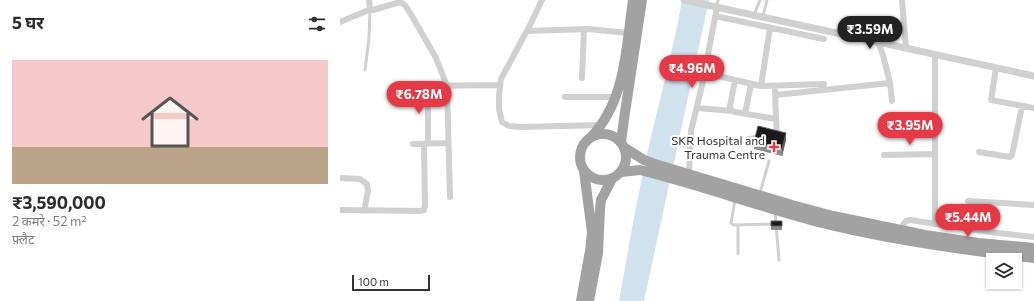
<!DOCTYPE html>
<html lang="hi">
<head>
<meta charset="utf-8">
<style>
	:root { --surface:#fff; --page:#f2f2f3; --text:#2b2b33; --muted:#7c7c81; --line:#e1e1e2; --accent:#e63946 }
	body { margin:0; font-family:Commissioner,"Noto Sans Devanagari",sans-serif; background:var(--page); color:var(--text); height:100vh; display:flex; flex-direction:column; font-size:15px; white-space:nowrap }
	* { box-sizing:border-box; margin:0 }
	p { font-size:13px; color:var(--muted) }
	.icon { flex:none; width:22px; height:22px; fill:none; stroke:currentColor; stroke-width:2; stroke-linecap:round; stroke-linejoin:round }
	.map { position:relative; flex:1; overflow:hidden }
	.side { display:flex; flex-direction:column; background:var(--surface); width:340px }
	.side>* { flex:none }
	.buttons { position:absolute; left:646px; top:253px; display:grid; gap:8px }
	.buttons a { display:grid; place-items:center; width:36px; height:36px; border-radius:0px; background:var(--surface); box-shadow:0 1px 3px #0004; font-size:20px }
	.scale { position:absolute; left:12px; bottom:10px; width:78px; box-sizing:border-box; padding-left:4px; border:2px solid #333; border-top:0; font-size:11px; line-height:14px; white-space:nowrap; color:#333; -webkit-text-stroke:3px #fff; paint-order:stroke }
	.price { position:absolute; translate:-50% -34px; padding:0 9px; border-radius:14px; background:var(--accent); color:#fff; font-size:13px; line-height:26px; filter:drop-shadow(0 1px 2px #0008) }
	.price::after { content:''; position:absolute; left:50%; top:24px; width:12px; height:9px; margin-left:-6px; background:inherit; clip-path:polygon(0 0,100% 0,50% 100%) }
	.price.current { background:#222; color:#fff }
	ul { padding:0; list-style:none }
	li { display:grid; align-content:center; gap:8px; height:212px; padding:0 12px }
	li+li { border-top:1px solid var(--line) }
	li span { display:grid; place-items:center; height:124px; border-radius:0px; color:#555 }
	li>.icon { margin-inline-start:auto }
	span .icon { width:72px; height:72px; fill:#fffc; stroke-width:1 }
	li b { font-size:17px }
	h2 { display:flex; justify-content:space-between; align-items:center; height:48px; padding:0 12px; font-size:17px }
	main { display:flex; flex:1; min-height:0 }
	.map>svg:first-child { display:block }
</style>
</head>
<body>
<main>
<section class="side">
<h2>5 घर<svg class="icon" aria-label="filters" viewBox="0 0 24 24"><path d="M4 7h16M4 17h16"/><circle cx="9" cy="7" r="2"/><circle cx="15" cy="17" r="2"/></svg></h2>
<ul>
<li><span style="background:linear-gradient(#f6c9c9 70%,#b9a48a 0)"><svg class="icon" aria-label="home" viewBox="0 0 24 24"><path d="M3 11l9-7 9 7M6 9v11h12V9"/></svg></span><div><b>₹3,590,000</b><p>2 कमरे · 52 m²</p><p>फ़्लैट</p></div></li>
</ul>
</section>
<div class="map">
<svg width="694" height="301" viewBox="0 0 694 301">
	<rect width="100%" height="100%" fill="#fff"/>
	<!-- water -->
	<path fill="#cfe2ee" d="M342,0h27l-65,301h-25c10,-55 19,-110 32,-164 11,-46 23,-91 31,-137z"/>
	<g fill="none" stroke-linecap="round" stroke-linejoin="round">
		<!-- service -->
		<path stroke="#d0d0d0" stroke-width="3" d="M377,7l1,-7
			M414,15l6,-15
			M423,16l4,-16
			M25,70l4,-32 1,-28
			M420,193l9,-32
			M395,200l-4,23 2,2 42,-1
			M435,212l4,48
			M398,225v29"/>
		<!-- minor -->
		<path stroke="#d0d0d0" stroke-width="6" d="M29,0l1,8 3,2 27,-8 5,3 7,11 24,42 11,28 3,111
			M202,0l-12,25 -29,54 -2,16v14l3,13 7,4 13,1 80,-2
			M562,0l4,48
			M375,16l109,23
			M0,22l31,-13
			M187,31l61,-2 40,4
			M595,55v169
			M656,68l-5,32 43,8
			M365,73l56,13 63,-2
			M242,78l2,-49
			M395,80l-5,26 1,4 4,2 41,7 -1,-28
			M550,83l2,18
			M79,86l80,-1
			M88,86v58
			M421,86l9,-58
			M435,95l115,-12 -7,-28 -5,-13
			M225,97h51
			M357,108l36,3
			M405,114l6,-30
			M434,135l3,-1 -1,-15
			M409,139l14,-2
			M73,144l35,-1
			M639,152l31,5 2,-2 10,-49
			M544,155l51,-1
			M349,174l2,-43 12,-50 14,-74
			M0,178l20,1 7,5 1,7 -4,20
			M628,201l66,4
			M1,210l79,1 4,-1 1,-5 -1,-61
			M559,230l7,-9 4,-1 80,12 44,5"/>
		<!-- tertiary -->
		<path stroke="#d0d0d0" stroke-width="7" d="M344,0l350,76"/>
		<!-- trunk -->
		<path stroke="#a2a2a2" stroke-width="10" d="M240 157a23 23 0 1 1 46 0a23 23 0 1 1-46 0Z
			M251,137c35,-36 35,-90 42,-137
			M281,142l3,-23 18,-119
			M285,148l19,12 11,4 137,41 41,11 92,19 53,8 56,5
			M281,172l19,-2c60,15 118,36 178,52 71,18 143,28 216,36
			M241,301l9,-50 2,-19 -8,-61
			M249,301l9,-48 2,-44 1,-9 11,-21"/>
	</g>
	<!-- wall -->
	<path fill="#8c8c8c" d="M446,140l-4,16 -28,-7v-7z
		M431,221h11v9h-11z"/>
	<!-- shaded-wall -->
	<path fill="#5f5f5f" d="M446,133v7l-4,16v-7z"/>
	<!-- building -->
	<path fill="#1a1a1a" stroke="#5f5f5f" d="M418,126l28,7 -4,16 -28,-7z
		M431,221h11v5h-11z"/>
	<!-- markers -->
	<path fill="#e63946" stroke="#fff" stroke-width="1.5" d="M432 141h4v4h4v4h-4v4h-4v-4h-4v-4h4z"/>
	<g text-anchor="middle" dominant-baseline="central" stroke-width="4" stroke-linejoin="round" paint-order="stroke">
		<!-- poi labels -->
		<g font-size="12" fill="#333" stroke="#fff" text-anchor="end">
			<text x="425" y="140">SKR Hospital and<tspan x="425" dy="14">Trauma Centre</tspan></text>
		</g>
	</g>
</svg>
<div class="buttons">
<a><svg class="icon" aria-label="layers" viewBox="0 0 24 24"><path d="M12 4l9 5-9 5-9-5zM3 14l9 5 9-5"/></svg></a>
</div>
<div class="scale">100 m</div>
<b class="price current" style="left:530px;top:50px">₹3.59M</b>
<b class="price" style="left:352px;top:89px">₹4.96M</b>
<b class="price" style="left:79px;top:115px">₹6.78M</b>
<b class="price" style="left:570px;top:146px">₹3.95M</b>
<b class="price" style="left:628px;top:238px">₹5.44M</b>
</div>
</main>
</body>
</html>
